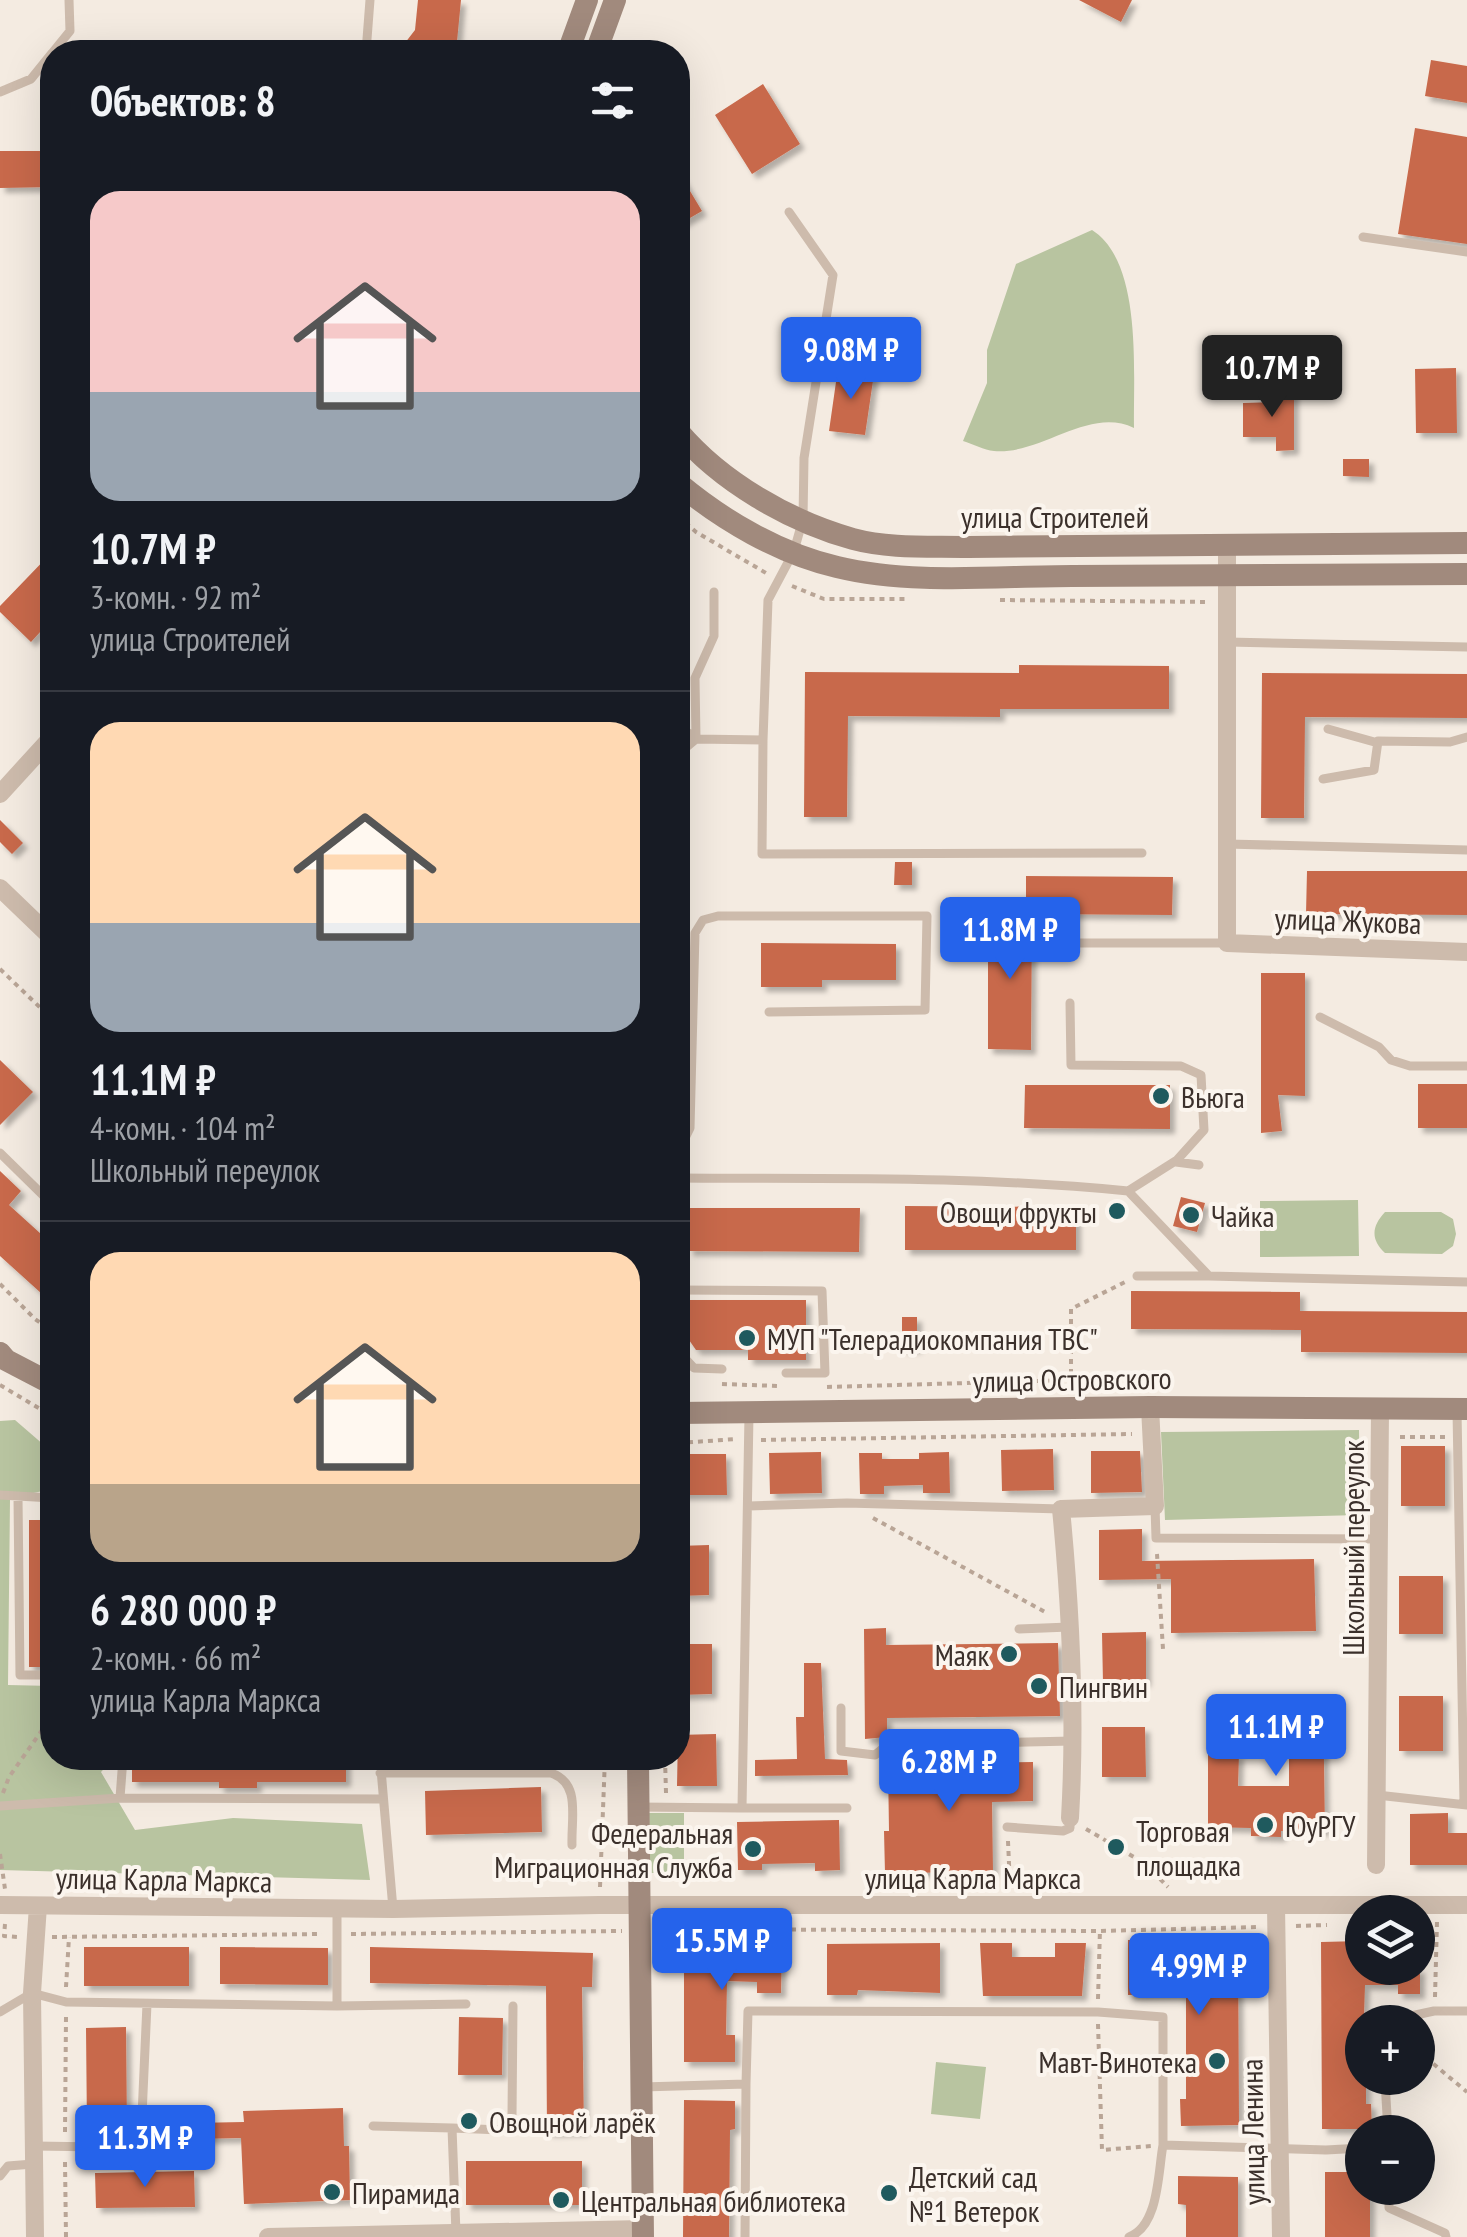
<!DOCTYPE html>
<html lang="ru">
<head>
<meta charset="utf-8">
<style>
	:root { --surface:#171b24; --page:#242831; --text:#f1f3f6; --muted:#9ea1a6; --line:#363941; --accent:#2563eb }
	body { margin:0; font-family:"PT Sans Narrow",sans-serif; background:var(--page); color:var(--text); height:100vh; display:flex; flex-direction:column; font-size:38px; white-space:nowrap }
	* { box-sizing:border-box; margin:0 }
	p { font-size:32px; color:var(--muted) }
	.icon { flex:none; width:55px; height:55px; fill:none; stroke:currentColor; stroke-width:2; stroke-linecap:round; stroke-linejoin:round }
	.map { position:relative; flex:1; overflow:hidden }
	.details { position:absolute; left:40px; top:40px; width:650px; height:1730px; display:flex; flex-direction:column; background:var(--surface); border-radius:40px; box-shadow:0 10px 40px #0002 }
	.details>* { flex:none }
	.controls { position:absolute; left:1345px; top:1895px; display:grid; gap:20px }
	.controls a { display:grid; place-items:center; width:90px; height:90px; border-radius:50%; background:var(--surface); box-shadow:0 10px 40px #0002; font-size:50px }
	.price { position:absolute; translate:-50% -85px; padding:0 22px; border-radius:10px; background:var(--accent); color:#fff; font-size:32px; line-height:65px; filter:drop-shadow(0 2px 5px #0008) }
	.price::after { content:''; position:absolute; left:50%; top:60px; width:30px; height:22px; margin-left:-15px; background:inherit; clip-path:polygon(0 0,100% 0,50% 100%) }
	.price.selected { background:#222; color:#fff }
	ul { padding:0; list-style:none }
	li { display:grid; align-content:center; gap:20px; height:530px; padding:0 50px }
	li+li { border-top:2px solid var(--line) }
	li span { display:grid; place-items:center; height:310px; border-radius:30px; color:#555 }
	li>.icon { margin-inline-start:auto }
	span .icon { width:180px; height:180px; fill:#fffc; stroke-width:1 }
	li b { font-size:42px }
	h2 { display:flex; justify-content:space-between; align-items:center; height:120px; padding:0 50px; font-size:42px }
	.map>svg:first-child { display:block }
</style>
</head>
<body>
<div class="map">
<svg width="1467" height="2237" viewBox="0 0 1467 2237">
	<defs>
		<filter id="shadow"><feDropShadow dx="5" dy="5" stdDeviation="2.5" flood-color="#0004"/></filter>
	</defs>
	<rect width="100%" height="100%" fill="#f4ebe1"/>
	<!-- green -->
	<path fill="#b8c4a0" d="M1092,230c51,32 41,143 42,198 -45,-22 -92,27 -140,23 -10,-1 -21,-7 -31,-10l24,-58v-33l29,-86z
		M1358,1200l1,56 -99,1v-56z
		M1385,1212h56l12,7 3,15 -3,12 -11,8 -57,-1c-15,-14 -13,-27 0,-41z
		M15,1420l37,32v37l-42,9 -2,187 44,1v72h62l-13,14 34,58 98,-12 129,6 8,56 -370,-10v-449z
		M1359,1430l1,85 -195,5 -4,-88z
		M649,1813h35v60h-34z
		M936,2062l50,5 -6,52 -49,-5z"/>
	<!-- building -->
	<path fill="#c8694b" filter="url(#shadow)" d="M418,0h43l-5,52h-58l17,-22z
		M1079,0h53l-11,22z
		M1431,60l36,6v37l-42,-7z
		M763,84l37,60 -48,30 -37,-59z
		M1415,128l52,9v107l-69,-10z
		M0,151h52v36l-52,1z
		M678,171l24,40 -24,14z
		M838,368l36,6 -9,61 -36,-4z
		M1456,368l1,65h-41l-1,-64z
		M1294,390v60l-18,1v-14h-33v-34l33,-1v-11z
		M1343,459h26v18l-26,-1z
		M52,552v67l-21,23 -31,-30v-6z
		M1019,665l150,1v43h-169v8l-152,-1 -1,101h-43l1,-145 214,1z
		M1262,673l205,1v44l-162,-1 -1,101h-43z
		M0,820l23,23 -11,11 -12,-12z
		M895,862h17v23h-18z
		M1307,871h160v44l-161,-1z
		M1026,876l147,1 -1,38 -146,-1z
		M988,915l44,1 -1,134 -43,-1z
		M761,943l135,1v36h-74v7h-61z
		M1261,973h44v123l-27,-1 4,36 -21,2z
		M0,1060l33,32 -33,33z
		M1418,1084h49v44h-49z
		M1025,1085h145v44l-146,-1z
		M0,1171l21,20 -12,14 43,39v59l-52,-47z
		M1181,1197l24,6 -8,29 -24,-6z
		M905,1206l171,1v43h-171z
		M689,1208h171l-1,44 -171,-1z
		M1131,1291l169,1v19l167,1v41l-166,-1v-22l-170,-1z
		M685,1300h121v60h-58v-10h-52l-16,-23v-12h5z
		M902,1317h15v31l-15,1z
		M1401,1446h44v60h-44z
		M1053,1449l1,41 -52,1 -1,-41z
		M1091,1451h49l2,41 -51,1z
		M821,1452l1,41 -52,1 -1,-41z
		M949,1452l1,41h-27v-8l-39,1v8h-24l-1,-41h23v6h37v-6z
		M678,1454h48l1,41h-49z
		M29,1520h23v147h-23z
		M1142,1529v32l172,-2 2,72 -145,2v-54l-72,1v-50z
		M709,1545v50l-31,1v-50z
		M1399,1576h44v58h-44z
		M886,1628v17l172,-2 2,73 -173,2v19l-22,2 -1,-110z
		M1146,1632v50l-43,1 -1,-50z
		M678,1644h34v50l-34,1z
		M804,1663h17l4,96 22,1 1,15 -93,1v-16l42,-1 -1,-42h8z
		M1273,1696h50l2,135h-44v6l-30,-1v-8l-43,-1v-73h31l-1,32h51v-58h-16z
		M1399,1696h44v55h-44z
		M1102,1727h43l1,50h-44z
		M716,1734l1,52h-40l1,-51z
		M132,1758h214v24h-89v6h-38v-6h-87z
		M1033,1762v39l-41,1 1,70 -108,1 -1,-42h5l-1,-67z
		M541,1787l1,45 -116,3 -1,-44z
		M1448,1813v20h19v32h-57v-51z
		M839,1820l1,50 -25,1v-8l-53,1v6h-24l-1,-48z
		M1238,1939l1,186 -58,1 -1,-27h6v-105l-58,1v-55z
		M1362,1941v27h58v26h-22v-9h-33l-3,93h4v26h5l1,25h-50l-1,-187z
		M940,1943v50l-82,-3 -1,5h-30v-51z
		M980,1943h32v14h43v-14h31l-4,53h-99z
		M684,1945h98l-1,48h-24v-11l-30,-1 -1,54h9v27h-51z
		M84,1947h105v39h-105z
		M220,1947l108,1v37l-108,-1z
		M370,1947l223,6 -1,34h-10l2,144 -37,1 -1,-146 -176,-3z
		M459,2017l44,1 -1,57h-44z
		M126,2027l1,103h-40l-1,-102z
		M684,2100l51,1v28l-5,1 -1,107h-46z
		M343,2108l1,38h5l1,54 -106,4 -3,-66 -48,1v-16l51,-1 -1,-11z
		M466,2161h116v44h-116z
		M194,2171l1,36 -99,1 -1,-35z
		M1325,2172h37v16h8v49h-45z
		M1178,2176l60,1v60h-52v-32l-8,-1z"/>
	<g fill="none" stroke-linecap="round" stroke-linejoin="round">
		<!-- path -->
		<path stroke="#b9a596" stroke-width="4" stroke-dasharray="5 5" stroke-linecap="butt" d="M678,516l18,16 70,41
			M792,586l32,13h81
			M1000,600l210,2
			M0,969l52,50
			M0,1284l35,35 17,12
			M722,1384l56,2
			M0,1385l52,31
			M827,1387l244,-7v-71l54,-27
			M1400,1437h45
			M761,1440l371,-6
			M678,1443l59,-4
			M873,1518l172,94
			M1157,1554l6,95
			M665,1758l1,35
			M3,1793l6,-16 43,-61
			M1086,1829l58,34 24,24
			M1008,1841l2,45
			M0,1854l5,35
			M600,1887l5,-129
			M5,1924l-1,12 13,1
			M1296,1926l31,-1
			M661,1929l439,2 157,-4
			M351,1934l271,-3
			M52,1937l270,-3
			M66,1987l3,-50
			M1435,1997l2,-75
			M1098,1999l2,-70
			M1098,2024l4,126 49,-4
			M1418,2051l49,41
			M65,2132l1,-115
			M65,2162l1,75"/>
		<!-- lane -->
		<path stroke="#cdbbac" stroke-width="9" d="M53,52l17,-21 -1,-31
			M366,52l4,-52
			M0,92l31,-13 21,-26
			M1363,237l104,15
			M1228,642l239,5
			M678,725l18,14 67,1 5,-140 26,-49 9,-32 1,-61 29,-183 -44,-63
			M1328,729l50,14
			M763,740l-1,114 380,-1
			M678,754l18,-15 -1,-61 19,-42v-44
			M1323,779l51,-9 4,-29 72,1 17,-5
			M1227,844l240,6
			M1054,943h172
			M1070,1003l1,62 110,1 20,9 3,55 -27,30 -49,31
			M1320,1017l59,30 12,13 19,6h57
			M678,1152l12,-24 5,-195 8,-13 15,-4h209l-2,94 -156,2
			M0,1153l52,51
			M1176,1162l23,3
			M678,1178c150,1 300,-2 450,13l81,85 258,6
			M1137,1276h72
			M678,1290l144,1 3,82h-39
			M678,1351l16,17 28,1
			M1457,1411l7,392
			M0,1495l52,3
			M18,1497l2,178h32
			M749,1506l98,-3 214,6
			M1155,1506l1,32 224,1
			M1019,1629l50,-2
			M841,1708v43l34,4 12,-10 185,-4
			M380,1758l13,151
			M380,1773h171c30,10 20,44 21,72
			M1377,1795l90,10
			M120,1798l3,-40
			M0,1806l120,-8 263,1
			M638,1807l104,1 7,-393
			M742,1808h105
			M1007,1827l56,4 7,-3v-9
			M337,1909v97
			M0,2012l32,-19 34,9 271,4 129,-2
			M1383,2022l51,-11h33
			M1385,2081l3,51
			M746,2084l2,-73 350,1 65,5v128
			M642,2087l104,-3 -1,153
			M373,2126l79,2
			M34,2146l68,1 39,-9 6,-134
			M0,2176l8,-10 25,-2
			M1389,2188v20l56,25 1,4
			M456,2233l-4,-105 49,2 11,-14 1,-110
			M1129,2237c30,-11 29,-65 34,-92l163,5 36,-2"/>
		<!-- street -->
		<path stroke="#cdbbac" stroke-width="18" d="M1227,545v398l240,9
			M0,794l52,-57
			M0,888l52,50
			M1070,1818c6,-104 1,-206 -9,-309l94,-3 -5,-99
			M1376,1865l4,-454
			M0,1905l393,4 206,-4h868
			M1276,1906l5,331
			M35,2237l-3,-244 6,-87
			M268,2237l375,-8"/>
		<!-- secondary -->
		<path stroke="#a18a7d" stroke-width="22" d="M568,52l19,-52
			M596,52l19,-52
			M678,431c43,51 111,90 175,108 37,10 78,7 115,8l499,-4
			M678,483c44,37 102,71 159,84 75,18 159,9 235,9 132,-1 263,-1 395,-2
			M0,1353l6,7 46,24
			M678,1413l472,-6 317,2
			M638,1758l5,479"/>
	</g>
	<!-- markers -->
	<g fill="#1f5a5e" stroke="#fbf5ee" stroke-width="4">
		<circle cx="1161" cy="1096" r="10"/>
		<circle cx="1117" cy="1211" r="10"/>
		<circle cx="1191" cy="1215" r="10"/>
		<circle cx="747" cy="1338" r="10"/>
		<circle cx="1009" cy="1654" r="10"/>
		<circle cx="1039" cy="1686" r="10"/>
		<circle cx="1265" cy="1825" r="10"/>
		<circle cx="1116" cy="1847" r="10"/>
		<circle cx="753" cy="1849" r="10"/>
		<circle cx="1217" cy="2061" r="10"/>
		<circle cx="469" cy="2121" r="10"/>
		<circle cx="332" cy="2192" r="10"/>
		<circle cx="889" cy="2193" r="10"/>
		<circle cx="561" cy="2200" r="10"/>
	</g>
	<g text-anchor="middle" dominant-baseline="central" stroke-width="8" stroke-linejoin="round" paint-order="stroke">
		<!-- street labels -->
		<g font-size="30" fill="#3b302b" stroke="#fbf5ee">
			<text x="1055" y="516">улица Строителей</text>
			<text transform="translate(1348 920) rotate(2)">улица Жукова</text>
			<text transform="translate(1072 1379) rotate(-1)">улица Островского</text>
			<text transform="translate(1352 1548) rotate(-90)">Школьный переулок</text>
			<text x="973" y="1877">улица Карла Маркса</text>
			<text transform="translate(164 1879) rotate(1)">улица Карла Маркса</text>
			<text transform="translate(1252 2132) rotate(-91)">улица Ленина</text>
		</g>
		<!-- poi labels -->
		<g font-size="30" fill="#3b302b" stroke="#fbf5ee" text-anchor="start">
			<text x="1181" y="1096">Вьюга</text>
			<text x="1097" y="1211" text-anchor="end">Овощи фрукты</text>
			<text x="1211" y="1215">Чайка</text>
			<text x="767" y="1338">МУП "Телерадиокомпания ТВС"</text>
			<text x="989" y="1654" text-anchor="end">Маяк</text>
			<text x="1059" y="1686">Пингвин</text>
			<text x="1285" y="1825">ЮуРГУ</text>
			<text x="1136" y="1830">Торговая<tspan x="1136" dy="34">площадка</tspan></text>
			<text x="733" y="1832" text-anchor="end">Федеральная<tspan x="733" dy="34">Миграционная Служба</tspan></text>
			<text x="1197" y="2061" text-anchor="end">Мавт-Винотека</text>
			<text x="489" y="2121">Овощной ларёк</text>
			<text x="909" y="2176">Детский сад<tspan x="909" dy="34">№1 Ветерок</tspan></text>
			<text x="352" y="2192">Пирамида</text>
			<text x="581" y="2200">Центральная библиотека</text>
		</g>
	</g>
</svg>
<div class="controls">
<a><svg class="icon" aria-label="layers" viewBox="0 0 24 24"><path d="M12 4l9 5-9 5-9-5zM3 14l9 5 9-5"/></svg></a>
<a>+</a>
<a>−</a>
</div>
<b class="price" style="left:851px;top:402px">9.08M ₽</b>
<b class="price selected" style="left:1272px;top:420px">10.7M ₽</b>
<b class="price" style="left:1010px;top:982px">11.8M ₽</b>
<b class="price" style="left:1276px;top:1779px">11.1M ₽</b>
<b class="price" style="left:949px;top:1814px">6.28M ₽</b>
<b class="price" style="left:722px;top:1993px">15.5M ₽</b>
<b class="price" style="left:1199px;top:2018px">4.99M ₽</b>
<b class="price" style="left:145px;top:2190px">11.3M ₽</b>
<section class="details">
<h2>Объектов: 8<svg class="icon" aria-label="filters" viewBox="0 0 24 24"><path d="M4 7h16M4 17h16"/><circle cx="9" cy="7" r="2"/><circle cx="15" cy="17" r="2"/></svg></h2>
<ul>
<li><span style="background:linear-gradient(#f6c9c9 65%,#9aa5b1 0)"><svg class="icon" aria-label="home" viewBox="0 0 24 24"><path d="M3 11l9-7 9 7M6 9v11h12V9"/></svg></span><div><b>10.7M ₽</b><p>3-комн. · 92 m²</p><p>улица Строителей</p></div></li>
<li><span style="background:linear-gradient(#ffd9b3 65%,#9aa5b1 0)"><svg class="icon" aria-label="home" viewBox="0 0 24 24"><path d="M3 11l9-7 9 7M6 9v11h12V9"/></svg></span><div><b>11.1M ₽</b><p>4-комн. · 104 m²</p><p>Школьный переулок</p></div></li>
<li><span style="background:linear-gradient(#ffd9b3 75%,#b9a48a 0)"><svg class="icon" aria-label="home" viewBox="0 0 24 24"><path d="M3 11l9-7 9 7M6 9v11h12V9"/></svg></span><div><b>6 280 000 ₽</b><p>2-комн. · 66 m²</p><p>улица Карла Маркса</p></div></li>
</ul>
</section>
</div>
</body>
</html>
